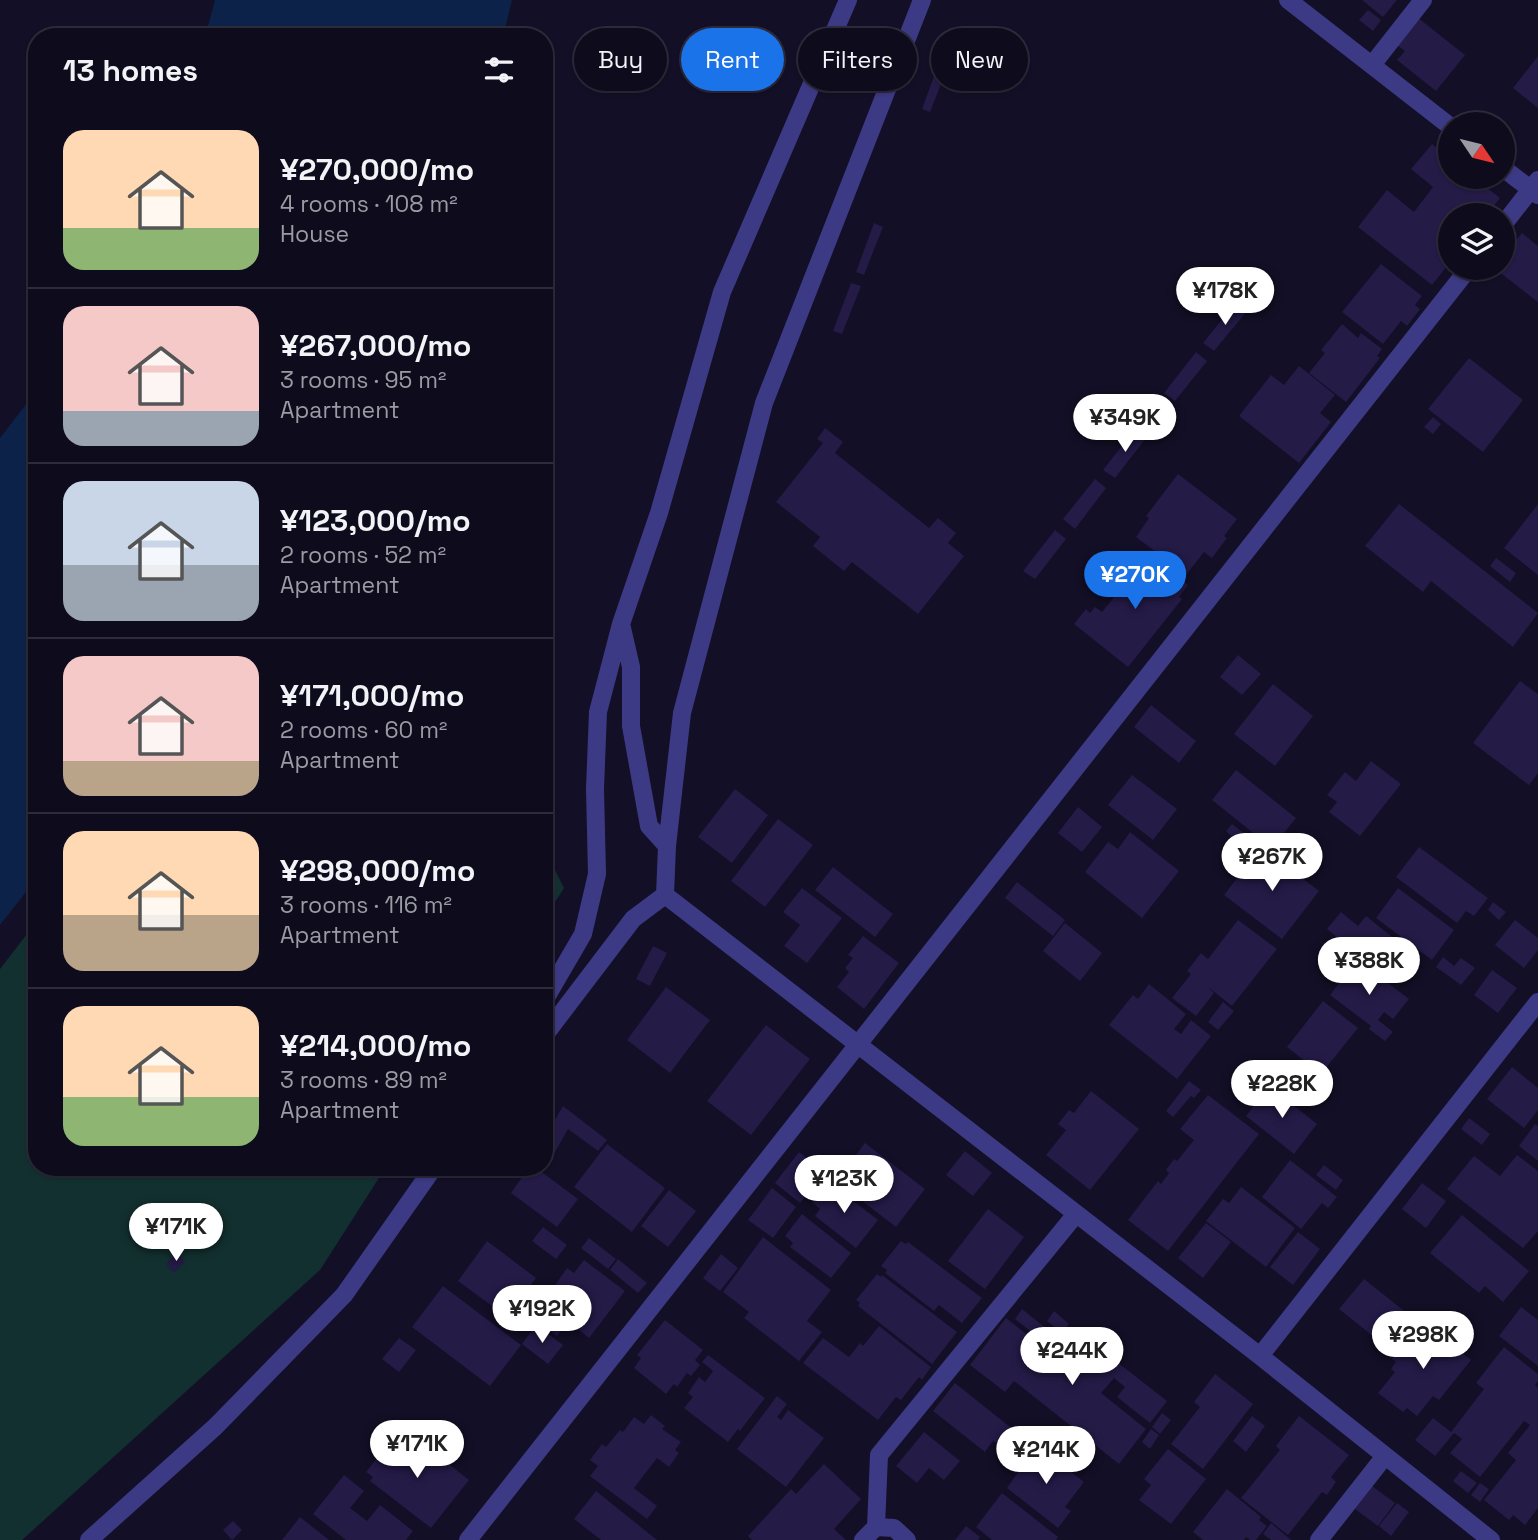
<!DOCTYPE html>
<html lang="en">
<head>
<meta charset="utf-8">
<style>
	:root { --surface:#0e0b1c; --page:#171425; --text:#f1f3f6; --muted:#9b9ba3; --line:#2e2b3b; --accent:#1a73e8 }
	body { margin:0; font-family:"Space Grotesk",sans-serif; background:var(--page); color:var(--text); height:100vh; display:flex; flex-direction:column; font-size:26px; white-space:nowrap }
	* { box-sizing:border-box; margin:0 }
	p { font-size:23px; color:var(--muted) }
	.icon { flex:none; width:38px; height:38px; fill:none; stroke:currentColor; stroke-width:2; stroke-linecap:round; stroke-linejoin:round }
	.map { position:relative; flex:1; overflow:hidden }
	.sheet { position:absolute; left:28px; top:28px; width:525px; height:1148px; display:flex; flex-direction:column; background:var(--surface); border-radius:28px; box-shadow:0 2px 5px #0004,0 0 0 2px var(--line) }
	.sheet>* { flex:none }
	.hud { position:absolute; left:574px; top:28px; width:665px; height:63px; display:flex; gap:14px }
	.needle { width:46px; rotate:125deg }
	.tools { position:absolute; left:1438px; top:112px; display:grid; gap:14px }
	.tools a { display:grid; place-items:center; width:77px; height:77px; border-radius:50%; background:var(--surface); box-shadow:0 2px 5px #0004,0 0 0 2px var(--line); font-size:35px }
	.price { position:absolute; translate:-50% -60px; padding:0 16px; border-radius:24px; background:#fff; color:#222; font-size:23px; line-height:46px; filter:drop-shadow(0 2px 4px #0008) }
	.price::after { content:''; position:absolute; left:50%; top:42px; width:21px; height:16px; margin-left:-10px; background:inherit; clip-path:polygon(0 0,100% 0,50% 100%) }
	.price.current { background:var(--accent); color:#fff }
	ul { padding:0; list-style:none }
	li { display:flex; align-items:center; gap:21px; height:175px; padding:0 35px }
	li+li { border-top:2px solid var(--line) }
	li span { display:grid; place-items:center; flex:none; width:196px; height:140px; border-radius:21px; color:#555 }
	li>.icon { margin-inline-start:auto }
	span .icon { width:84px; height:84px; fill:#fffc; stroke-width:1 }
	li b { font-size:30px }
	h2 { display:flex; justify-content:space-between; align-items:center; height:84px; padding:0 35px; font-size:30px }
	.tag { padding:0 24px; border-radius:32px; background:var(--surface); box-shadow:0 2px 5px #0004,0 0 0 2px var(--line); font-size:24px; line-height:63px }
	.tag.current { background:var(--accent); color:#fff }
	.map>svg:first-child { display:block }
</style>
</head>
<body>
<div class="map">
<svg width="1538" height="1540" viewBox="0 0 1538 1540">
	<rect width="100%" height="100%" fill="#130f26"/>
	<!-- green -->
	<path fill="#12302f" d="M544,848l20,40 -20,31z
		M37,921v246h349l-66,103 -298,270h-22v-571z"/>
	<!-- water -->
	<path fill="#0c2248" d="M215,0h297l-9,37h-298z
		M37,390v488l-37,47v-487z"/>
	<!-- building -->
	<path fill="#241b47" d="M1362,0h35l-14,17z
		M1368,10l13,10 -8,11 -14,-11z
		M1417,17l48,38 -29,36 -39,-31 8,-9 -10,-7z
		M1538,56v52l-25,-20z
		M940,60l9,4 -19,48 -8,-3z
		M1432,144l19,15v18h22l27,21 -13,17h-36v46l-19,24 -74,-58 29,-37 27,22 19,-25 -22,-18z
		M874,223l9,4 -19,48 -8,-3z
		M1522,233l16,13v56l-44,-34h9v-12z
		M1381,264l41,32 -7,9 5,4 -13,17 -6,-5 -18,23 -41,-32z
		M851,283l10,3 -19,48 -9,-3z
		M1236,302l11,9 -33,40 -11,-8z
		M1342,324l16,14 3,-5 21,16 -5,7 3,2 -34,44 -37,-29 16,-20 -4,-3z
		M1196,352l11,9 -32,40 -11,-8z
		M1469,358l54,42 -40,52 -55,-43z
		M1299,366l36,29 -15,18 11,9 -32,41 -60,-47 32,-41 13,10z
		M1433,417l8,7 -8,10 -9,-7z
		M825,428l18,14 -8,11 94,75 9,-10 18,15 -8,10 16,13 -46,58 -66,-52 -8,9 -31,-25 7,-9 -44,-35 47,-59 -6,-4z
		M1135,429l11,9 -31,40 -12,-8z
		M1178,474l59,45 -13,17 3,2 -15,20 -8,-6 -18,23 -50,-38 13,-19 -3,-2z
		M1095,479l11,9 -31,41 -12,-10z
		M1399,504l139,109 -25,34 -82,-66 -8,11 -58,-46z
		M1538,504v71l-34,-27z
		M1055,530l11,9 -31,40 -12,-8z
		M1145,551l43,34 -9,12 3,2 -54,68 -54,-43 12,-15 4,4 5,-6 7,5 36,-44 -3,-3z
		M1496,558l20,15 -6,9 -20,-16z
		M1238,655l23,19 -19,21 -22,-18z
		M1520,681l18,13v79l-9,12 -56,-42z
		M1273,684l40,32 -38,50 -41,-32z
		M1151,705l45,36 -17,22 -45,-36z
		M1371,761l30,23 -41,52 -31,-24 8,-10 -10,-7 18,-23 11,9z
		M1236,770l60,48 -24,30 -60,-48z
		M1132,775l45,34 -24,31 -45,-35z
		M735,789l33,26 -36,48 -34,-26z
		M1078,807l24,20 -20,25 -24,-19z
		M778,819l35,26 -48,62 -34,-26z
		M1232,824l21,16 -8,9 -19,-18z
		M1130,832l49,39 -37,47 -57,-46 23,-30 10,7z
		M1261,847l58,44 -37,48 -58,-44z
		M1419,847l69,51 -14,18 -8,-5 -9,12 -61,-46z
		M833,867l60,47 -18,23 -60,-47z
		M1017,882l48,38 -12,16 -48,-38z
		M802,888l40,30 -35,45 -23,-17 16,-21 -17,-13z
		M1398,888l56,42 -22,30 -56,-42z
		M1493,902l13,10 -7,8 -11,-10z
		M1341,912l17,14 8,-10 46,37 -20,27 -65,-51z
		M1238,920l39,29 -45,57 -24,-19 6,6 -18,23 -24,-18 19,-24 -4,-3 14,-18 7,6z
		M1515,920l23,18v12l-14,18 -29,-23z
		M1065,923l37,30 -22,28 -37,-30z
		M863,936l36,27 -35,46 -27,-22 12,-15 -4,-4 8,-10 -5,-3z
		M653,946l14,7 -17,33 -14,-7z
		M1443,957l11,9 7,-8 14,10 -14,17 -25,-18z
		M1355,958l54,41 -16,20 -9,-7 -6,8 15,12 -8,9 -16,-12 2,-3 -41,-31 12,-16 -2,-2z
		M1492,970l25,18 -19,25 -24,-18z
		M1149,984l37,30 -12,15 7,5 10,-14 20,16 -34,43 -68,-54 24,-30 5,4z
		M666,987l44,33 -40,53 -43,-33z
		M1323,1001l35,27 -37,46 -34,-27z
		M1223,1002l11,9 -16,19 -10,-8z
		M766,1025l44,34 -59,76 -44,-34z
		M1512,1067l26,21v22l-14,18 -37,-29z
		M1189,1081l12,9 -7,8 -3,-2 -18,21 -7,-6z
		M1269,1086l48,38 -23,30 -48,-38z
		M1091,1091l48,38 -49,61 -44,-35 20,-25 -8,-6 11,-14 5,3z
		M1208,1095l51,39 -91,117 -40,-31 30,-39 3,3 8,-11 -3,-3 8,-11 3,2 17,-21 -14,-11z
		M563,1106l44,34 -9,11 -30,-22 -22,39 -2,-29z
		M1469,1118l21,16 -8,11 -21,-16z
		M1535,1124l3,2v35l-19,-15z
		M865,1143l60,46 -29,38 -60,-46z
		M607,1144l58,44 -33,44 -58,-45z
		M965,1151l27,22 -19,23 -27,-21z
		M799,1152l25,20 -24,31 -25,-20z
		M1517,1155l21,16v60l-15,17 -76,-59 27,-33 26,20z
		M1290,1160l47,37 -9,11 -6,-5 -21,26 -39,-32z
		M1324,1165l19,15 -7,10 -20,-15z
		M529,1167h6l43,32 -21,28 -46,-34z
		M829,1182l49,38 -22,28 -41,-32 5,-7 -7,-6z
		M1422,1183l24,18 -20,27 -24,-19z
		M1241,1187l54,41 -29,39 -60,-46 17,-22 6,4z
		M772,1188l24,19 -23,31 -25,-18z
		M669,1190l27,21 -28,36 -27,-21z
		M988,1209l36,28 -39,52 -37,-28z
		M802,1214l49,39 -20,25 -41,-31 3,-4 -8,-7z
		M1462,1215l67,56 -26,31 -18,-16 -6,7 -49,-40z
		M1206,1223l25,19 -28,36 -25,-20z
		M543,1227l24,18 -11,14 -24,-18z
		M1298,1232l22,17 -27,36 -23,-18z
		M763,1237l68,53 -24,31 15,11 -23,29 -55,-43 5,-6 -26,-20z
		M589,1238l27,21 -8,10 -27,-21z
		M487,1241l49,37 -29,39 -49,-36z
		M901,1241l5,3 2,-2 74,56 -20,25 -23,-18 -5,6 -49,-38 2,-3 -6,-4z
		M177,1252l8,10 -11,11 -8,-9z
		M721,1254l17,14 -18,23 -17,-13z
		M618,1259l29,24 -9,10 -28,-23z
		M584,1260l41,31 -36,47 -21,-17 -11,15 -24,-19 34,-49 7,5z
		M877,1274l4,3 1,-2 75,57 -25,32 -74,-58 2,-3 -4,-3z
		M1364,1279l44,35 -24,31 -45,-36z
		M443,1286l78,59 -31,41 -78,-59z
		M1521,1307l17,13v46l-39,-30z
		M1022,1309l25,20 -7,10 -25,-20z
		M1054,1311l15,13 -7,9 -15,-12z
		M1006,1318l62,49 21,-27 78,61 -17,22 -33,-26 8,-10 -11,-9 -13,15 45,36 -27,35 -105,-83 -9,11 -35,-27z
		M665,1320l38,30 -8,10 5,5 -9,11 -4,-3 -10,14 -3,-3 -8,10 -32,-26 7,-10 -4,-3z
		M536,1325l27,20 -15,19 -26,-20z
		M879,1326l52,41 -9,13 -3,-3 -18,23 -5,-3 -18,23 -75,-57 20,-25 26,19 11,-14 3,3z
		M1422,1328l8,6 3,-4 38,30 -32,40 -6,-4 -16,20 -10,-8 -4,4 -25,-19 17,-21 -4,-3 5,-7 -4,-3 22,-29 4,4z
		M399,1338l17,12 -17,22 -17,-13z
		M1504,1347l34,27v7l-3,4 3,3v120l-13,17 -12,-10 -4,5 -25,-20 32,-40 -8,-7 22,-28 -6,-4 -44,56 -30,-24 12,-14 -8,-6 -19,23 -20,-16 18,-22 18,14 33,-43 -8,-6z
		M708,1355l57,43 -25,33 -2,-2 -10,13 -44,-34 9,-11 -5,-4 11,-16 6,5 8,-11 -11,-9z
		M1215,1374l38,30 -50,65 -32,-25 29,-37 -6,-5z
		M955,1383l60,48 -13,16 -9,-6 -8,11 -52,-41z
		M777,1396l10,8 -10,13 4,3 7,-10 36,28 -38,49 -49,-38z
		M1162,1413l9,7 -11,14 -8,-7z
		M651,1415l14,11 -3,3 19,13 -6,8 4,3 -10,14 -12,-9 -23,30 23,18 -10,13 -57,-43 8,-10 -8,-6 12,-16 4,3 14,-17 3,2 11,-15 10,7z
		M1252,1416l13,10 -19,26 -13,-11z
		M1299,1416l50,39 -18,22 5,5 -9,13 -5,-3 -34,43 -47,-37 39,-48 -4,-4z
		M1151,1429l8,6 -9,14 -8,-7z
		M924,1432l36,29 -16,19 -15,-12 -12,15 -21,-17z
		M398,1440l12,9 8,-9 51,40 -38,48 -61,-47 3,-4 -7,-5 22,-28 4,4z
		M1037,1445l47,37 -19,25 6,4 -13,17 -51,-40z
		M1168,1449l38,30 -35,45 -32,-24 12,-15 -7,-6z
		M824,1464l37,35 -27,30 12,11h-94l-4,-4 43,-47 5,5z
		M1461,1471l16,12 -9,10 -15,-12z
		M344,1475l20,16 -14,17 17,13 13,-16 33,26 -7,9h-60l-33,-26z
		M1480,1483l9,6 -9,13 -9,-7z
		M1372,1486l23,17 -17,23 -23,-17z
		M1227,1489l34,28 -2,3 8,6 -11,14h-6l-4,-3 -2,3h-41l-10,-8z
		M596,1491l61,49h-56l-27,-21z
		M1002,1493l56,44 -2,3h-64l-16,-13z
		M1397,1503l12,9 -18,24 -12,-10z
		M300,1517l29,23h-47z
		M233,1521l9,9 -10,10 -9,-10z
		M1271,1523l20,17h-20l-8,-6z
		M966,1526l14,11 -2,3h-23z"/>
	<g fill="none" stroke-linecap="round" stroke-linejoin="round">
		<!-- minor -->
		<path stroke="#3d3a85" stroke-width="18" d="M922,0l-158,403 -82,310 -15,133 -2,49 595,461 231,184
			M1288,0l163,127
			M1372,65l51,-65
			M1503,168l35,27
			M1503,225l35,-45
			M622,628l9,39v59l18,100 18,20
			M544,1001l39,-67 14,-60 -2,-85 3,-77 23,-88 38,-111 63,-221 126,-292
			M544,1036l89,-117 32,-24
			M1260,1356l278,-354
			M876,1527l18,1 13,12
			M89,1540l126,-113 129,-132 90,-128
			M468,1540l1001,-1272
			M863,1540l13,-13 3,-72 197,-241
			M1319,1540l66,-84"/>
	</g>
</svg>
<div class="tools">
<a><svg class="needle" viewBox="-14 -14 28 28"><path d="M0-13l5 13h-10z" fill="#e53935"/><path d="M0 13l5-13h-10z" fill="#9b9ba3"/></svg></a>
<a><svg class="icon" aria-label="layers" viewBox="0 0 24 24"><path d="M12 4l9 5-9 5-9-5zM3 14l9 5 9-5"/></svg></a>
</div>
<b class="price" style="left:1225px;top:327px">¥178K</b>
<b class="price" style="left:1125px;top:454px">¥349K</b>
<b class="price current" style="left:1135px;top:611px">¥270K</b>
<b class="price" style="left:1272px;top:893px">¥267K</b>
<b class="price" style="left:1369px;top:997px">¥388K</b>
<b class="price" style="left:1282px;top:1120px">¥228K</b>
<b class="price" style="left:844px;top:1215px">¥123K</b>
<b class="price" style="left:176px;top:1263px">¥171K</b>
<b class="price" style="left:542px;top:1345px">¥192K</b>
<b class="price" style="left:1423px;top:1371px">¥298K</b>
<b class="price" style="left:1072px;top:1387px">¥244K</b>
<b class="price" style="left:417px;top:1480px">¥171K</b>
<b class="price" style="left:1046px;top:1486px">¥214K</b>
<div class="hud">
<a class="tag">Buy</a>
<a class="tag current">Rent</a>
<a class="tag">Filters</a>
<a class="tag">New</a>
</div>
<section class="sheet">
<h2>13 homes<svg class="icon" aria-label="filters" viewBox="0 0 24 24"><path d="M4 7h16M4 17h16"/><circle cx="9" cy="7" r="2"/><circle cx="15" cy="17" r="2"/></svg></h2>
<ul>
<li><span style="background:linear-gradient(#ffd9b3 70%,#8fb573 0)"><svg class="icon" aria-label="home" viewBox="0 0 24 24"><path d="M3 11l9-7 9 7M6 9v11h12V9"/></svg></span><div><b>¥270,000/mo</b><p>4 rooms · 108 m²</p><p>House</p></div></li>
<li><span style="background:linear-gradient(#f6c9c9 75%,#9aa5b1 0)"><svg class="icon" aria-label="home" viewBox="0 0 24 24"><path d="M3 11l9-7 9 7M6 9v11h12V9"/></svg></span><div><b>¥267,000/mo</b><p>3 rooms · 95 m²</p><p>Apartment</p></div></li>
<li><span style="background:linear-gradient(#c9d6e8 60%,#9aa5b1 0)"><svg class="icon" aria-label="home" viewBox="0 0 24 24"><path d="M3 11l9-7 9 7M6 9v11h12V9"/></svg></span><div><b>¥123,000/mo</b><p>2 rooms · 52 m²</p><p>Apartment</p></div></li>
<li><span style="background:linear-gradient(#f6c9c9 75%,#b9a48a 0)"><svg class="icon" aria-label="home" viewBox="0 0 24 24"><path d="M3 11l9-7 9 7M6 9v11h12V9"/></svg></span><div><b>¥171,000/mo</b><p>2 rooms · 60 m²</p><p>Apartment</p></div></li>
<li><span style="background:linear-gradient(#ffd9b3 60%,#b9a48a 0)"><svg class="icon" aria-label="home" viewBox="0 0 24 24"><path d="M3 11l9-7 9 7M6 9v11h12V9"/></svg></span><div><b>¥298,000/mo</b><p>3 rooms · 116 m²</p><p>Apartment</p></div></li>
<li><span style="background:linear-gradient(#ffd9b3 65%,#8fb573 0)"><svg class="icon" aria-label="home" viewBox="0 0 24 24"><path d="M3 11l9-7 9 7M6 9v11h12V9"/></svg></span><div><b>¥214,000/mo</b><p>3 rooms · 89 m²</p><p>Apartment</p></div></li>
</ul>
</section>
</div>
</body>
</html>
